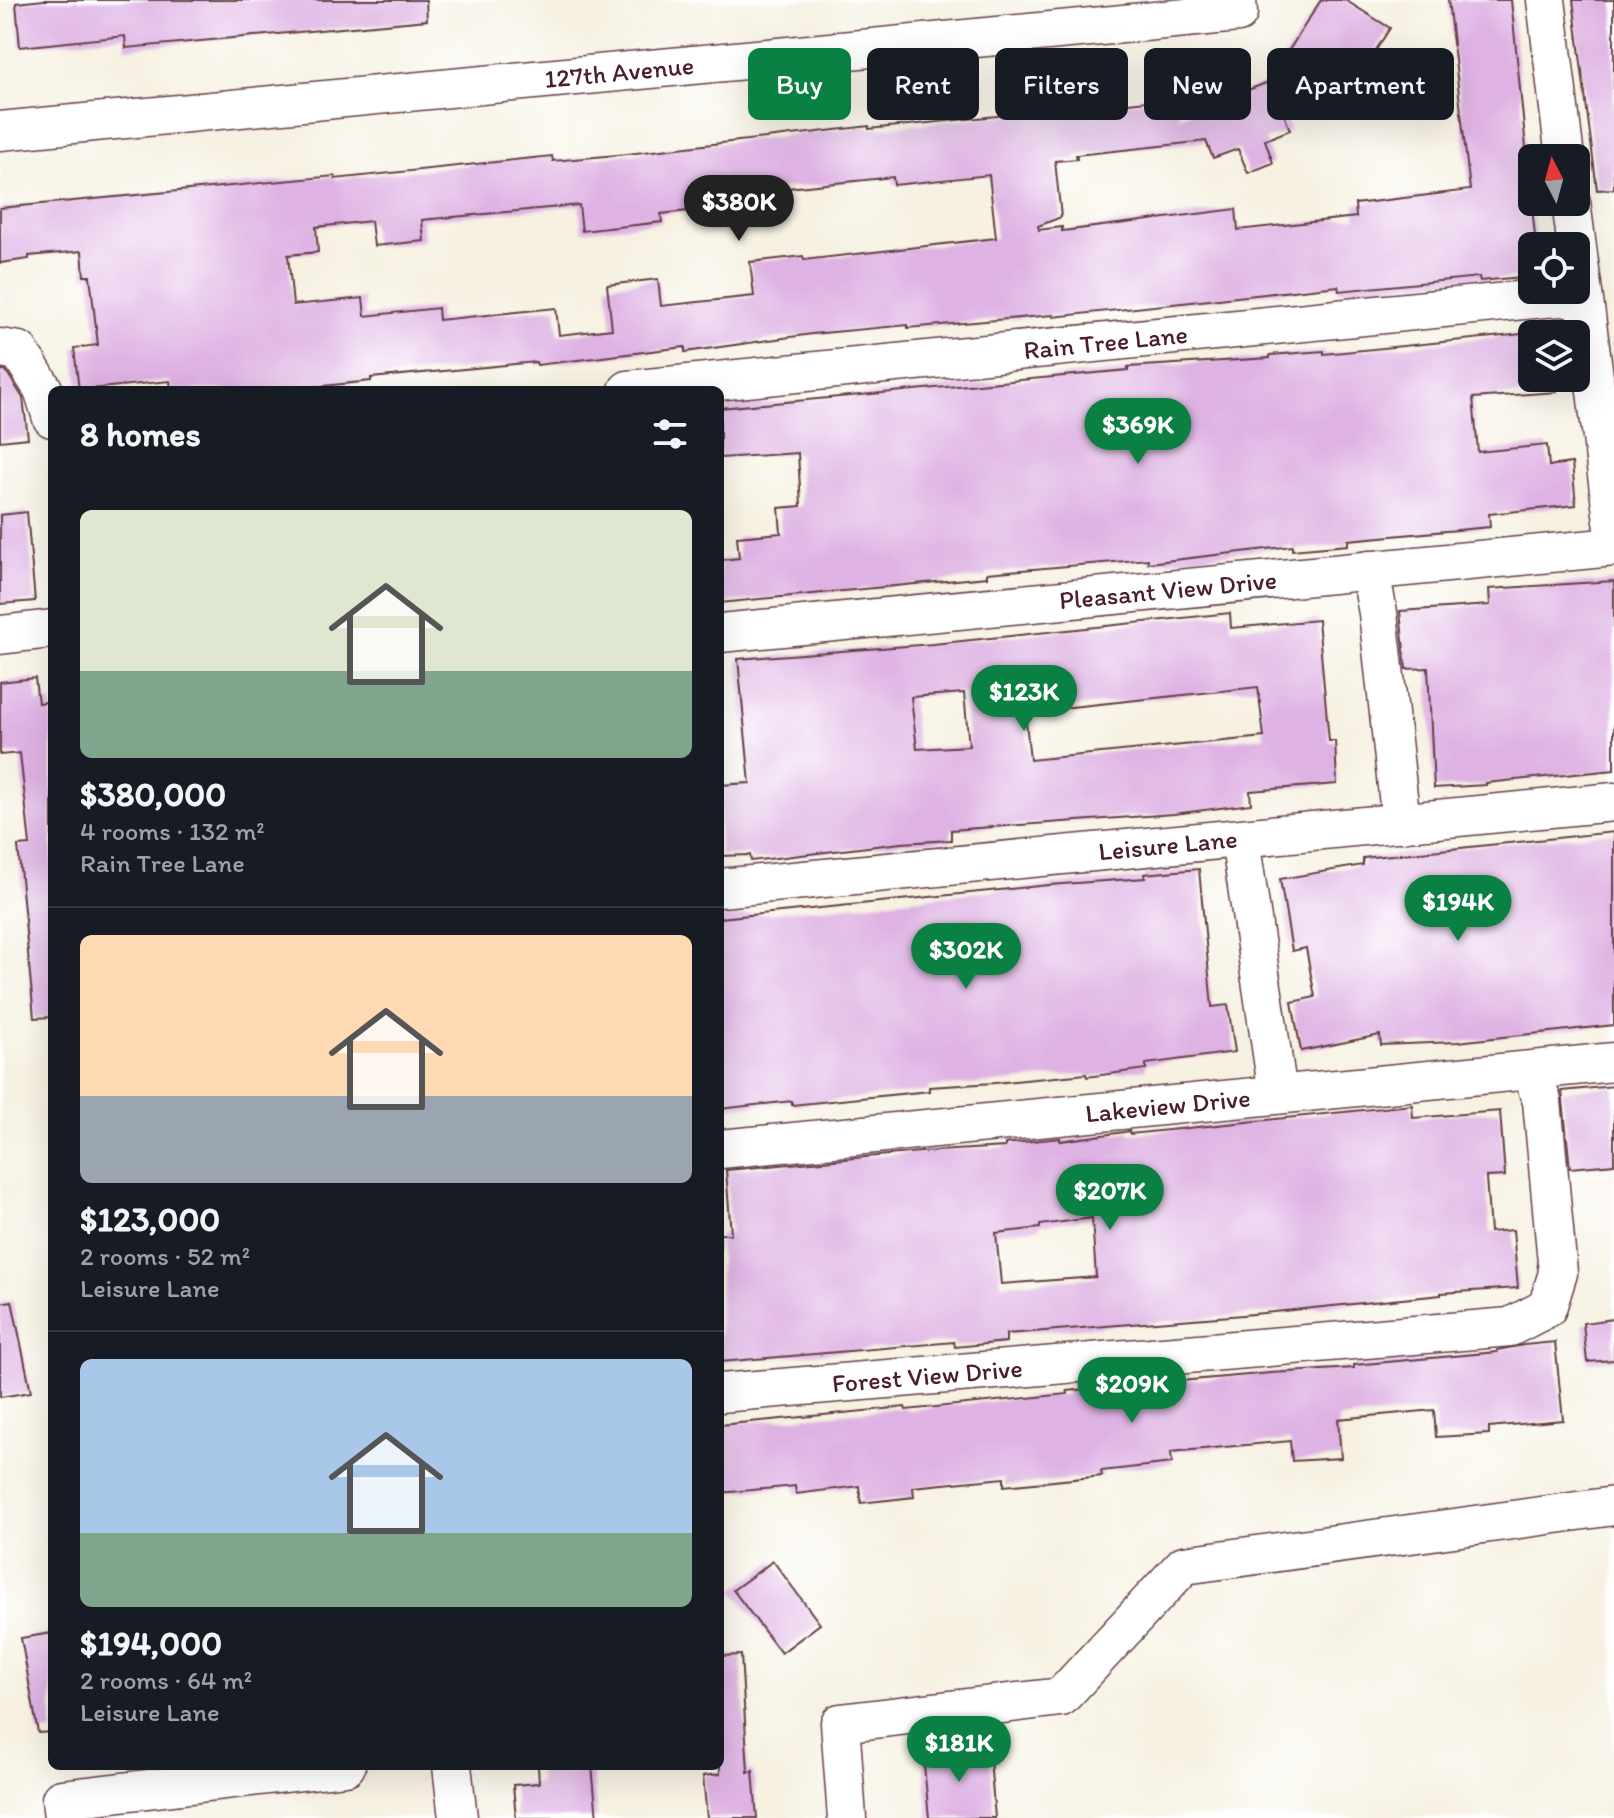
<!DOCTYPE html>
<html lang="en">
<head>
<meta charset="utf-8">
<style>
	:root { --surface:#171b24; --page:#242831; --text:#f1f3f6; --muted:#9ea1a6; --line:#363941; --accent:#0b8043 }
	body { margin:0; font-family:Itim,sans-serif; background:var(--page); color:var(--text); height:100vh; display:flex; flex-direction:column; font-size:30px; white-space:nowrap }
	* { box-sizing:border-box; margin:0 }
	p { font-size:26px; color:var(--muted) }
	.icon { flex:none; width:44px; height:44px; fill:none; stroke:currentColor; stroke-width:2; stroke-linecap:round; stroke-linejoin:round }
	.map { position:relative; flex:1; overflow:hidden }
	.panel { position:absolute; left:48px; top:386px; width:676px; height:1384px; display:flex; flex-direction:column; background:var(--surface); border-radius:12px; box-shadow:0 8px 32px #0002 }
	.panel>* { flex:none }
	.banner { position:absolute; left:748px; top:48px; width:746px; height:72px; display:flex; gap:16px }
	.needle { width:52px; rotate:354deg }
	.fabs { position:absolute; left:1518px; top:144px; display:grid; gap:16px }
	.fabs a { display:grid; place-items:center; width:72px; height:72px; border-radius:12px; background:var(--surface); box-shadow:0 8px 32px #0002; font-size:40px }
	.price { position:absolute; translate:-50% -68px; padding:0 18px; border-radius:28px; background:var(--accent); color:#fff; font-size:26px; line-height:52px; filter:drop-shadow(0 2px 4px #0008) }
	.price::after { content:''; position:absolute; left:50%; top:48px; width:24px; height:18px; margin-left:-12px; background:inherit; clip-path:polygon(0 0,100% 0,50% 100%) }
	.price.current { background:#222; color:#fff }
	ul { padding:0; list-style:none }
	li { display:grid; align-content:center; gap:16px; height:424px; padding:0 32px }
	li+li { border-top:2px solid var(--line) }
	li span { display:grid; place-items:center; height:248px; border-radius:12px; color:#555 }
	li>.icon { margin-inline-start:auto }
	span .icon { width:144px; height:144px; fill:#fffc; stroke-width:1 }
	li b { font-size:34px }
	h2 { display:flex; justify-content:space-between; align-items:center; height:96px; padding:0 32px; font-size:34px }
	.pill { padding:0 28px; border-radius:12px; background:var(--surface); box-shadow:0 8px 32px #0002; font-size:28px; line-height:72px }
	.pill.current { background:var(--accent); color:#fff }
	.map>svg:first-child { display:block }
</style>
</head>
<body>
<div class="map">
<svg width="1614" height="1818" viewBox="0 0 1614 1818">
	<rect width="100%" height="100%" fill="#fff"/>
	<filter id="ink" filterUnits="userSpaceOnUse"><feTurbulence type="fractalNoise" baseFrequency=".0125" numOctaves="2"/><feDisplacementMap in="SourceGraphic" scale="16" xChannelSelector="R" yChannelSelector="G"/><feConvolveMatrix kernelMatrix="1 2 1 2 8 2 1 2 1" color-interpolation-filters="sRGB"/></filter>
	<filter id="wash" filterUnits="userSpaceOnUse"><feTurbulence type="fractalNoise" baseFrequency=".006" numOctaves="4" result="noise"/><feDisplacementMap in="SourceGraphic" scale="32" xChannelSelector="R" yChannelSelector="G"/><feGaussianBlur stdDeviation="1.8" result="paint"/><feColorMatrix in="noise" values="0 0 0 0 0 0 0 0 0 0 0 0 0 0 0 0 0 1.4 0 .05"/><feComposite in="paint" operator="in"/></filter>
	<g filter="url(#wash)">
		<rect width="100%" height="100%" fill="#f6f1e1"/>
		<g id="blocks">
			<!-- building -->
			<path fill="#deb2e3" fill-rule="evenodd" d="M44,0h382l1,20 -301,28 -1,-12 -105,11 -4,-44z
				M1321,0h24l45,28 -46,72 -62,-39z
				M1448,0h63l25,246h-4v30l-52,5 -1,-4 -140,14 -1,-5 -285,31v-2l-145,13v-3l-96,9 -127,18v-5l-148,18 -1,-3 -165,16v3l-87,9h-113l-1,-9 -91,9 -5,-42 24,-3 -8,-69h-6l-2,-25 -53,5v3l-29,4v-55l335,-32v3l217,-23 1,5 74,-7 242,-28v3l308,-31 2,19 92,-36 19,49 -25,10 8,23 -25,10 -10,-24 -25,9 -7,-17 -130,14 1,4 -22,2 6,56 -23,9 1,4 23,-3v4l174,-22 2,21 118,-13 -1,-13 115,-14zM989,175l7,63 -192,22 -1,-4 -53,6 4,34 -93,10 -3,-27 -51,6 5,44 -53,6 -3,-27 -117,12 -1,-12 -73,8 -2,-18 -70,7 -5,-50 30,-3 -2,-25 55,-6 3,25 50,-5 -2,-21 157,-15 3,26 80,-9 -1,-8 109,-12 -1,-12 124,-13 1,8z
				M1573,0h41v189l-17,1z
				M1553,331v3h-21v44h24l1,14 -84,6 5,54 69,-7 2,21 23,-3 4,42 -87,9 1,13 -142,13v5l-56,5v-4l-144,17v-4l-161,14v4l-267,26v-43l19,-2 -2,-21 44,-4 -2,-25 22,-2 -3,-53 -78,5v-50l408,-38v-3l142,-9v-3l54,-4v3z
				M0,370l6,1 17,27 5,40 -28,3z
				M27,512l8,89 -35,3v-89z
				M1614,581v189l-128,13v2l-52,3 -6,-120 -22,1 -6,-58 90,-6 -1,-16z
				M1230,613l1,15 87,-8 11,121h6l2,43 -87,7 1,13 -77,10 -223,16v10l-50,3 -150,18 -1,-6 -30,1v-71l30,-2 -12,-124 195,-15zM1258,687l6,50 -234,23 -5,-48zM964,693l5,53 -52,3 -6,-52z
				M35,678l3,25 14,-2v316l-18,1 -16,-172 12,-1 -10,-92 -20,2v-73z
				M1614,832v193l-157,17 -76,3 -1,-10 -79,16 -9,-49 23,-5 -9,-49 -14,3 -12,-72 83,-14v-7z
				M1199,869l13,138 16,-2 7,47 -89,12v5l-59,8 -1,-3 -91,9 -66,4v4l-137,14v-4l-72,8v-191l329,-33 96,-7 -1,-4z
				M1614,1086v78l-44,4 -8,-77z
				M1412,1105l1,13 87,-7 5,65 -19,1 4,55 23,-2 5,58 -77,5v2l-198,20 -237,19v8l-51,5 -1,-5 -234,20v-128h11l-5,-64 194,-18 85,-5v-3l55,-6v3l64,-9 5,-1 1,3zM1092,1218l4,59 -95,7 -5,-51 44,-5v-3z
				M12,1301l19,91 -31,5v-94z
				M1614,1319v41l-27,2 -4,-39z
				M1555,1342l8,78 -74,7v7l-53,3 -2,-27 -96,9 3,39 -49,3 -2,-20 -119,11 1,11 -71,8 1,5 -98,10v-8l-91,9 1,10 -53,6 -2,-17 -63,8 -1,-8 -75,7v-68l185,-18 1,3 162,-16 -1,-3 204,-18 83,-5v-3l143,-13v-2l27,-5z
				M773,1561l47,63 -39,29 -48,-63z
				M52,1633v99l-14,1 -17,-95z
				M741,1655l7,117 5,-1 4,47h-50l-4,-42 17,-2v-118z
				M989,1748l6,70h-66l-6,-64z
				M538,1766h54l5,52h-81l-3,-33 26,-2z"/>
		</g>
	</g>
	<g filter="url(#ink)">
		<use href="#blocks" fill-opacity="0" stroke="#643e46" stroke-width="2"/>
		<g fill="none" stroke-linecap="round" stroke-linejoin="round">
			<!-- minor casing -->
			<g stroke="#643e46" stroke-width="41">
				<g id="minor">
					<path d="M1546,0l19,158"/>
					<path id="s1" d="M0,131l1238,-118 -1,-13"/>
					<path d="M1571,202l43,326"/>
					<path d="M0,348l19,3 24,38 9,29"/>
					<path id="s2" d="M628,390l917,-92 38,-2"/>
					<path d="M1370,570l8,43 23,210"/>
					<path id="s3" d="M720,633l894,-86"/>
					<path d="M0,635l52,-6"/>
					<path d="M1240,839l38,255"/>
					<path id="s4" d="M720,888l894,-86"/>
					<path id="s5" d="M720,1149l894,-87"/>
					<path id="s6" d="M720,1393l790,-66 37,-19 11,-35 -16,-172 -11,-30"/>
					<path d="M452,1766l6,52"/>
					<path d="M63,1818l-2,-19 285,-33"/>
					<path d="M847,1818l-7,-95 221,-26 123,-132 430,-59"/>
				</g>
			</g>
			<!-- minor -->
			<use href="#minor" stroke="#fff" stroke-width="38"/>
		</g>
	</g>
	<g text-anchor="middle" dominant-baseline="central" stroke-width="6" stroke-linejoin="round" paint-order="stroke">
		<!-- street labels -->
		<g font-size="26" fill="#4a1f2b" stroke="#fff">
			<text stroke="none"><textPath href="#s1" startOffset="622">127th Avenue</textPath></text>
			<text stroke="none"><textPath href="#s2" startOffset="480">Rain Tree Lane</textPath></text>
			<text stroke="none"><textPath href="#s3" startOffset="450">Pleasant View Drive</textPath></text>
			<text stroke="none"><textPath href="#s4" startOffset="450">Leisure Lane</textPath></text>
			<text stroke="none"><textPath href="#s5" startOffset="450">Lakeview Drive</textPath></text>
			<text stroke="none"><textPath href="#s6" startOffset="208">Forest View Drive</textPath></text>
		</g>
	</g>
</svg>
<div class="fabs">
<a><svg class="needle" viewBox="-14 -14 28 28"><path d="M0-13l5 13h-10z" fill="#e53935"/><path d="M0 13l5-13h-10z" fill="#9ea1a6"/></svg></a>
<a><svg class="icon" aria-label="locate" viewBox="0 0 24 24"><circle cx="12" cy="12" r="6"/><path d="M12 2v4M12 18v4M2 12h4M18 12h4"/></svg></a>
<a><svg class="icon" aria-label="layers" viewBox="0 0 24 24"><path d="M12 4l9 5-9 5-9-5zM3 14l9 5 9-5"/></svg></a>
</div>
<b class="price current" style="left:739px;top:243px">$380K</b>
<b class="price" style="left:1138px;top:466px">$369K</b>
<b class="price" style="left:1024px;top:733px">$123K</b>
<b class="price" style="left:1458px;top:943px">$194K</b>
<b class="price" style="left:966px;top:991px">$302K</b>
<b class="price" style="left:1110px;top:1232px">$207K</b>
<b class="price" style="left:1132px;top:1425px">$209K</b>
<b class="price" style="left:959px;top:1784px">$181K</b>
<div class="banner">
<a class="pill current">Buy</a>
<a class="pill">Rent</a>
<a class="pill">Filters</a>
<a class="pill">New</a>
<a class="pill">Apartment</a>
</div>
<section class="panel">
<h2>8 homes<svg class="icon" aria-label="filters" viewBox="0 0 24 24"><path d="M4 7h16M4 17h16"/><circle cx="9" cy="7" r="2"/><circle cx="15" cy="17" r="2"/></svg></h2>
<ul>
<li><span style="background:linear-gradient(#dfe7d0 65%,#7fa58c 0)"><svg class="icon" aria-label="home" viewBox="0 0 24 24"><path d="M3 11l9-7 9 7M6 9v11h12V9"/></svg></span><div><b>$380,000</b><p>4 rooms · 132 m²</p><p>Rain Tree Lane</p></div></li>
<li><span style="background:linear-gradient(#ffd9b3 65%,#9aa5b1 0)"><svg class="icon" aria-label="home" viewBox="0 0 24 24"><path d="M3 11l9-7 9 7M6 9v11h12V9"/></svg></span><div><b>$123,000</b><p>2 rooms · 52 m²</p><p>Leisure Lane</p></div></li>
<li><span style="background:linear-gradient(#a9c7e8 70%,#7fa58c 0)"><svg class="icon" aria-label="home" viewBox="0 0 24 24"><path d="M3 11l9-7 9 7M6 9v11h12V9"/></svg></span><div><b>$194,000</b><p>2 rooms · 64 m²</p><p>Leisure Lane</p></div></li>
</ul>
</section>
</div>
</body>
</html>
